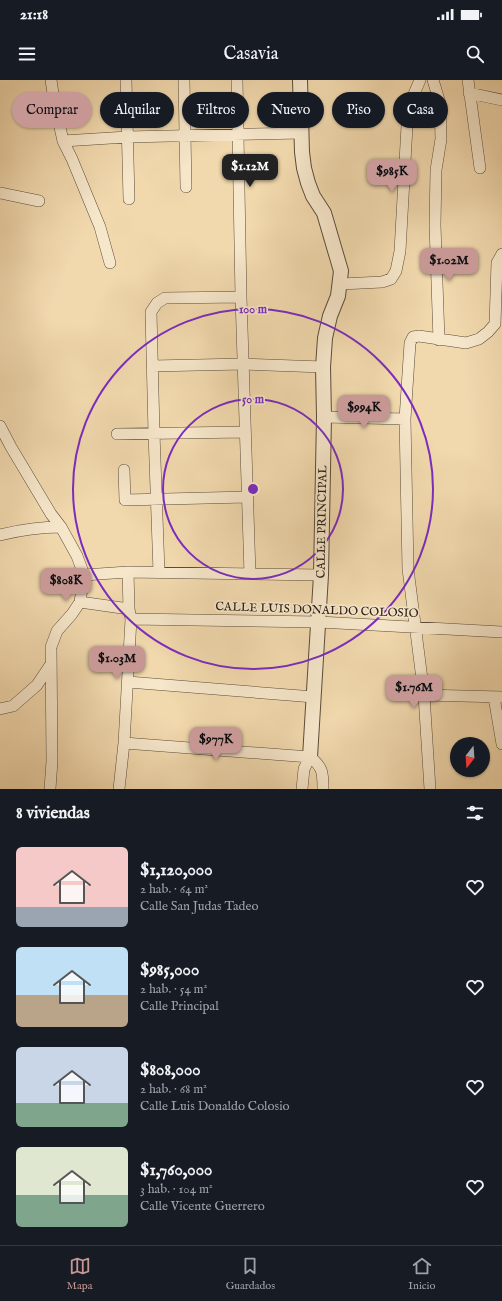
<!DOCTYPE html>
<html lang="es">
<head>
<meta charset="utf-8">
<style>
	:root { --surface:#171b24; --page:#20242c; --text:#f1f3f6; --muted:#9ea1a6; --line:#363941; --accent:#c59692 }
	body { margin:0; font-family:"IM FELL English",serif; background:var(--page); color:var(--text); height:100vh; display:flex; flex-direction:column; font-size:15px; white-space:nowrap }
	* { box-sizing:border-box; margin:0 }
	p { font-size:13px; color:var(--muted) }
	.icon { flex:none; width:22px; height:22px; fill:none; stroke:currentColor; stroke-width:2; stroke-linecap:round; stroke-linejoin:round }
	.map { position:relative; height:709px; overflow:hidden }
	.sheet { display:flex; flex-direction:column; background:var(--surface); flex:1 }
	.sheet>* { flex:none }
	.top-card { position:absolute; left:12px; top:12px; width:478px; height:36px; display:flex; gap:8px }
	.needle { width:26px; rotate:197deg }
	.fabs { position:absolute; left:450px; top:657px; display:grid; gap:8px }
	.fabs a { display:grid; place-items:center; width:40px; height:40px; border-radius:50%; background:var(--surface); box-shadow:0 1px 3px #0004; font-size:20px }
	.price { position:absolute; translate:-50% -34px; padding:0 9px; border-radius:8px; background:var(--accent); color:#111; font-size:13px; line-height:26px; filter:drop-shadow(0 1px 2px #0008) }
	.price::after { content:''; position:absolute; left:50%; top:24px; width:12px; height:9px; margin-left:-6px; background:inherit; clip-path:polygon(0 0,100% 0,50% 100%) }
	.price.current { background:#222; color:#fff }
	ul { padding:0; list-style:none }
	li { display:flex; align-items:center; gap:12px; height:100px; padding:0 16px }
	li span { display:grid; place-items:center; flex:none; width:112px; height:80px; border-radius:6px; color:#555 }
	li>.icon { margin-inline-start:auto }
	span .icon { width:48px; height:48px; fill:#fffc; stroke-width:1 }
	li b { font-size:17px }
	h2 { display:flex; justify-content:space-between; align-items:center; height:48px; padding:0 16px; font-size:17px }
	.chip { padding:0 14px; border-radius:18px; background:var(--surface); box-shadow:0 1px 3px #0004; font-size:14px; line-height:36px }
	.chip.current { background:var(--accent); color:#111 }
	.status { display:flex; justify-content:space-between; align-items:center; height:28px; padding:0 20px; background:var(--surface); direction:ltr }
	.status svg { height:11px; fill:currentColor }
	header { display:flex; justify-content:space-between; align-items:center; height:52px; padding:0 16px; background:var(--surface); font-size:18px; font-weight:600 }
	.dock { display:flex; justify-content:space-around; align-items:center; height:56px; border-top:1px solid var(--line); background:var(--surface); font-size:11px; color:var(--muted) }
	.dock a { display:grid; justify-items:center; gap:2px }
	.dock .current { color:var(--accent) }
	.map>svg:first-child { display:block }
</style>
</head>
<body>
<div class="status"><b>21:18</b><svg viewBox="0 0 49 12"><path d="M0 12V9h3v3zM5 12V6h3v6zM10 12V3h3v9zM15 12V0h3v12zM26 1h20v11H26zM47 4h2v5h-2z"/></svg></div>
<header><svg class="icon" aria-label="menu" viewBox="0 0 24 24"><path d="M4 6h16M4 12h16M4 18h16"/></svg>Casavia<svg class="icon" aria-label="search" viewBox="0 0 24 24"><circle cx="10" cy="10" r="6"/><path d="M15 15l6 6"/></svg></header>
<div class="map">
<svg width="502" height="709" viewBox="0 0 502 709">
	<rect width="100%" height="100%" fill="#f1d8ad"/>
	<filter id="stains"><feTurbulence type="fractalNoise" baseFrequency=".005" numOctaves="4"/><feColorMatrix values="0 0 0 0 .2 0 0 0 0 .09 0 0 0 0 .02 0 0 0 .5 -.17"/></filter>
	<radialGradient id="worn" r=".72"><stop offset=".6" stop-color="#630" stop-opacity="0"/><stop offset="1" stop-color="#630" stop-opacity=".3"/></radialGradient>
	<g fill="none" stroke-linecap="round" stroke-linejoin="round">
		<!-- minor casing -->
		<g stroke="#5a4c3a" stroke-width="12">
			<path id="minor" d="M51,0l3,20 9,41 9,18 28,68 10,36
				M126,0l3,119
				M184,0l2,107
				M237,0l4,217 9,277
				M433,0l7,23 1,36 -5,31 -1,55 4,115
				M468,0l12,88
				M469,13l33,7
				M63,61l64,-4 174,-4
				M0,113l39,8
				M341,204l41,-2 9,-3 5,-8 4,-20 8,-143 12,-28
				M152,286l91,-2 80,3
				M324,337l81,2
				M0,346l11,21 40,67 10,13 16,29 7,19 -4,27 -8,12 -15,17 -6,16 1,114 -2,28
				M117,354l128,-2
				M124,390l1,30 122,-3
				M0,455c20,-5 40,-8 61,-8
				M159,492l-5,-139 -3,-121 6,-9 8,-5 76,-1
				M84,495l44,-3 193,3
				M80,522l49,7
				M131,539l188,3 183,10
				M128,602l186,15
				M424,615l78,2
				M494,617l8,47
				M0,629l13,-3 24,-21 14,-21
				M124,663l186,14c13,10 13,16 13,32
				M119,709l5,-46 7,-124 -2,-10 -1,-37
				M302,709l2,-20 6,-12
				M430,709l-6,-94 -16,-126 -3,-150 5,-76 3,-6 6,-1 47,7 13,-4 9,-7 7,-8 2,-61 5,-9"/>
		</g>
		<!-- tertiary casing -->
		<g stroke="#5a4c3a" stroke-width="16">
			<path id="tertiary" d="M300,0l2,72 2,16 4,15 5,13 11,17 17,58 -3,25 -8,20 -5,22 -2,29 1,50 -3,158 -11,182"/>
		</g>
		<!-- minor -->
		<use href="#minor" stroke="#f6e6ca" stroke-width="11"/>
		<!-- tertiary -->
		<use href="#tertiary" stroke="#f6e6ca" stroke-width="14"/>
	</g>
	<!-- distance rings -->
	<g fill="none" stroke="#7b2cbf" stroke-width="2">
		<circle cx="253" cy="409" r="90"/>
		<circle cx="253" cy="409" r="180"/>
	</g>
	<g text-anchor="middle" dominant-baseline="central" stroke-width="3.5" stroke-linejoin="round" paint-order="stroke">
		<!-- street labels -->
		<g font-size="12" fill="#271d14" stroke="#f6e6ca">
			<text transform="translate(322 442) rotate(-89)">CALLE PRINCIPAL</text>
			<text transform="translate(317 530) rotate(2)">CALLE LUIS DONALDO COLOSIO</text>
		</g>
	</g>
	<circle cx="253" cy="409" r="6" fill="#7b2cbf" stroke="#f6e6ca" stroke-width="2"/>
	<g font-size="12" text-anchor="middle" font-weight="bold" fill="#7b2cbf" stroke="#f6e6ca" stroke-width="3.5" stroke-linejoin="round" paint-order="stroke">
		<text x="253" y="233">100 m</text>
		<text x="253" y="323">50 m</text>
	</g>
	<rect width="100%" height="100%" filter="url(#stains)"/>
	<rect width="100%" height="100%" fill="url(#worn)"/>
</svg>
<div class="fabs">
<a><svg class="needle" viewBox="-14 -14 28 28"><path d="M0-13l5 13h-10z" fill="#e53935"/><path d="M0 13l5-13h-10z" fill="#9ea1a6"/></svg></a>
</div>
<b class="price current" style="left:250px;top:108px">$1.12M</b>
<b class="price" style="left:392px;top:113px">$985K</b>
<b class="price" style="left:449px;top:202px">$1.02M</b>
<b class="price" style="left:364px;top:349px">$994K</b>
<b class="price" style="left:66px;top:522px">$808K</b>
<b class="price" style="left:117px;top:600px">$1.03M</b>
<b class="price" style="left:414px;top:629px">$1.76M</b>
<b class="price" style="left:216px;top:681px">$977K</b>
<div class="top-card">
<a class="chip current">Comprar</a>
<a class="chip">Alquilar</a>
<a class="chip">Filtros</a>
<a class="chip">Nuevo</a>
<a class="chip">Piso</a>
<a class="chip">Casa</a>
</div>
</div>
<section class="sheet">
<h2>8 viviendas<svg class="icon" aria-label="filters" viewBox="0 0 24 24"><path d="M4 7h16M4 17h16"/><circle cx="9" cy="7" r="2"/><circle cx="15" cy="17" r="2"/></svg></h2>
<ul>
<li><span style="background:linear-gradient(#f6c9c9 75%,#9aa5b1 0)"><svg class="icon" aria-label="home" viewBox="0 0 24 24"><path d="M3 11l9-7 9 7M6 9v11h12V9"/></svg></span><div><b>$1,120,000</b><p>2 hab. · 64 m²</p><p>Calle San Judas Tadeo</p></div><svg class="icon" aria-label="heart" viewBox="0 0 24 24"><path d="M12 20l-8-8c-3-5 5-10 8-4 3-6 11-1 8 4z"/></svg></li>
<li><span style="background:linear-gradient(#bfe0f5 60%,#b9a48a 0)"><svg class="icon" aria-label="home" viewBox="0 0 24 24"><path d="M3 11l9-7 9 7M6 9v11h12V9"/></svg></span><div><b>$985,000</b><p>2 hab. · 54 m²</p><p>Calle Principal</p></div><svg class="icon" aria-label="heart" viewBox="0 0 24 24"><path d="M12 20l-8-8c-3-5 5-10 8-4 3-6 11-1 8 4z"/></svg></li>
<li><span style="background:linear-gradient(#c9d6e8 70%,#7fa58c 0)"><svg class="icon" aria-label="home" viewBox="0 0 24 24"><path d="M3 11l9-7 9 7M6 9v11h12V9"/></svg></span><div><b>$808,000</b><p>2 hab. · 68 m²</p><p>Calle Luis Donaldo Colosio</p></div><svg class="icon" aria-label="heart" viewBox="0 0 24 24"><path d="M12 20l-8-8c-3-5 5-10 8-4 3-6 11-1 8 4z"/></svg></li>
<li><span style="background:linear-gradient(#dfe7d0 60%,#7fa58c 0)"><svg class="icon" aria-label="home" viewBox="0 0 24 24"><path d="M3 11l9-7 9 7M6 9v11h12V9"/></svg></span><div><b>$1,760,000</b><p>3 hab. · 104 m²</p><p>Calle Vicente Guerrero</p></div><svg class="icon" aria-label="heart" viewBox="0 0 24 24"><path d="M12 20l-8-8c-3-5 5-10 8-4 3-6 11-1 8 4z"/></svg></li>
</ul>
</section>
<nav class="dock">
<a class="current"><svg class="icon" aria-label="map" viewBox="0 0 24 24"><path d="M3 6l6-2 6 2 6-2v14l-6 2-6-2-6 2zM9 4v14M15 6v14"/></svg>Mapa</a>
<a><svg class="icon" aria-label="saved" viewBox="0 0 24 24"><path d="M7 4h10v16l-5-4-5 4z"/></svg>Guardados</a>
<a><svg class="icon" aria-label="home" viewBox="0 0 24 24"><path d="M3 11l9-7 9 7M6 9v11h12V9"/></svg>Inicio</a>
</nav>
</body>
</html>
